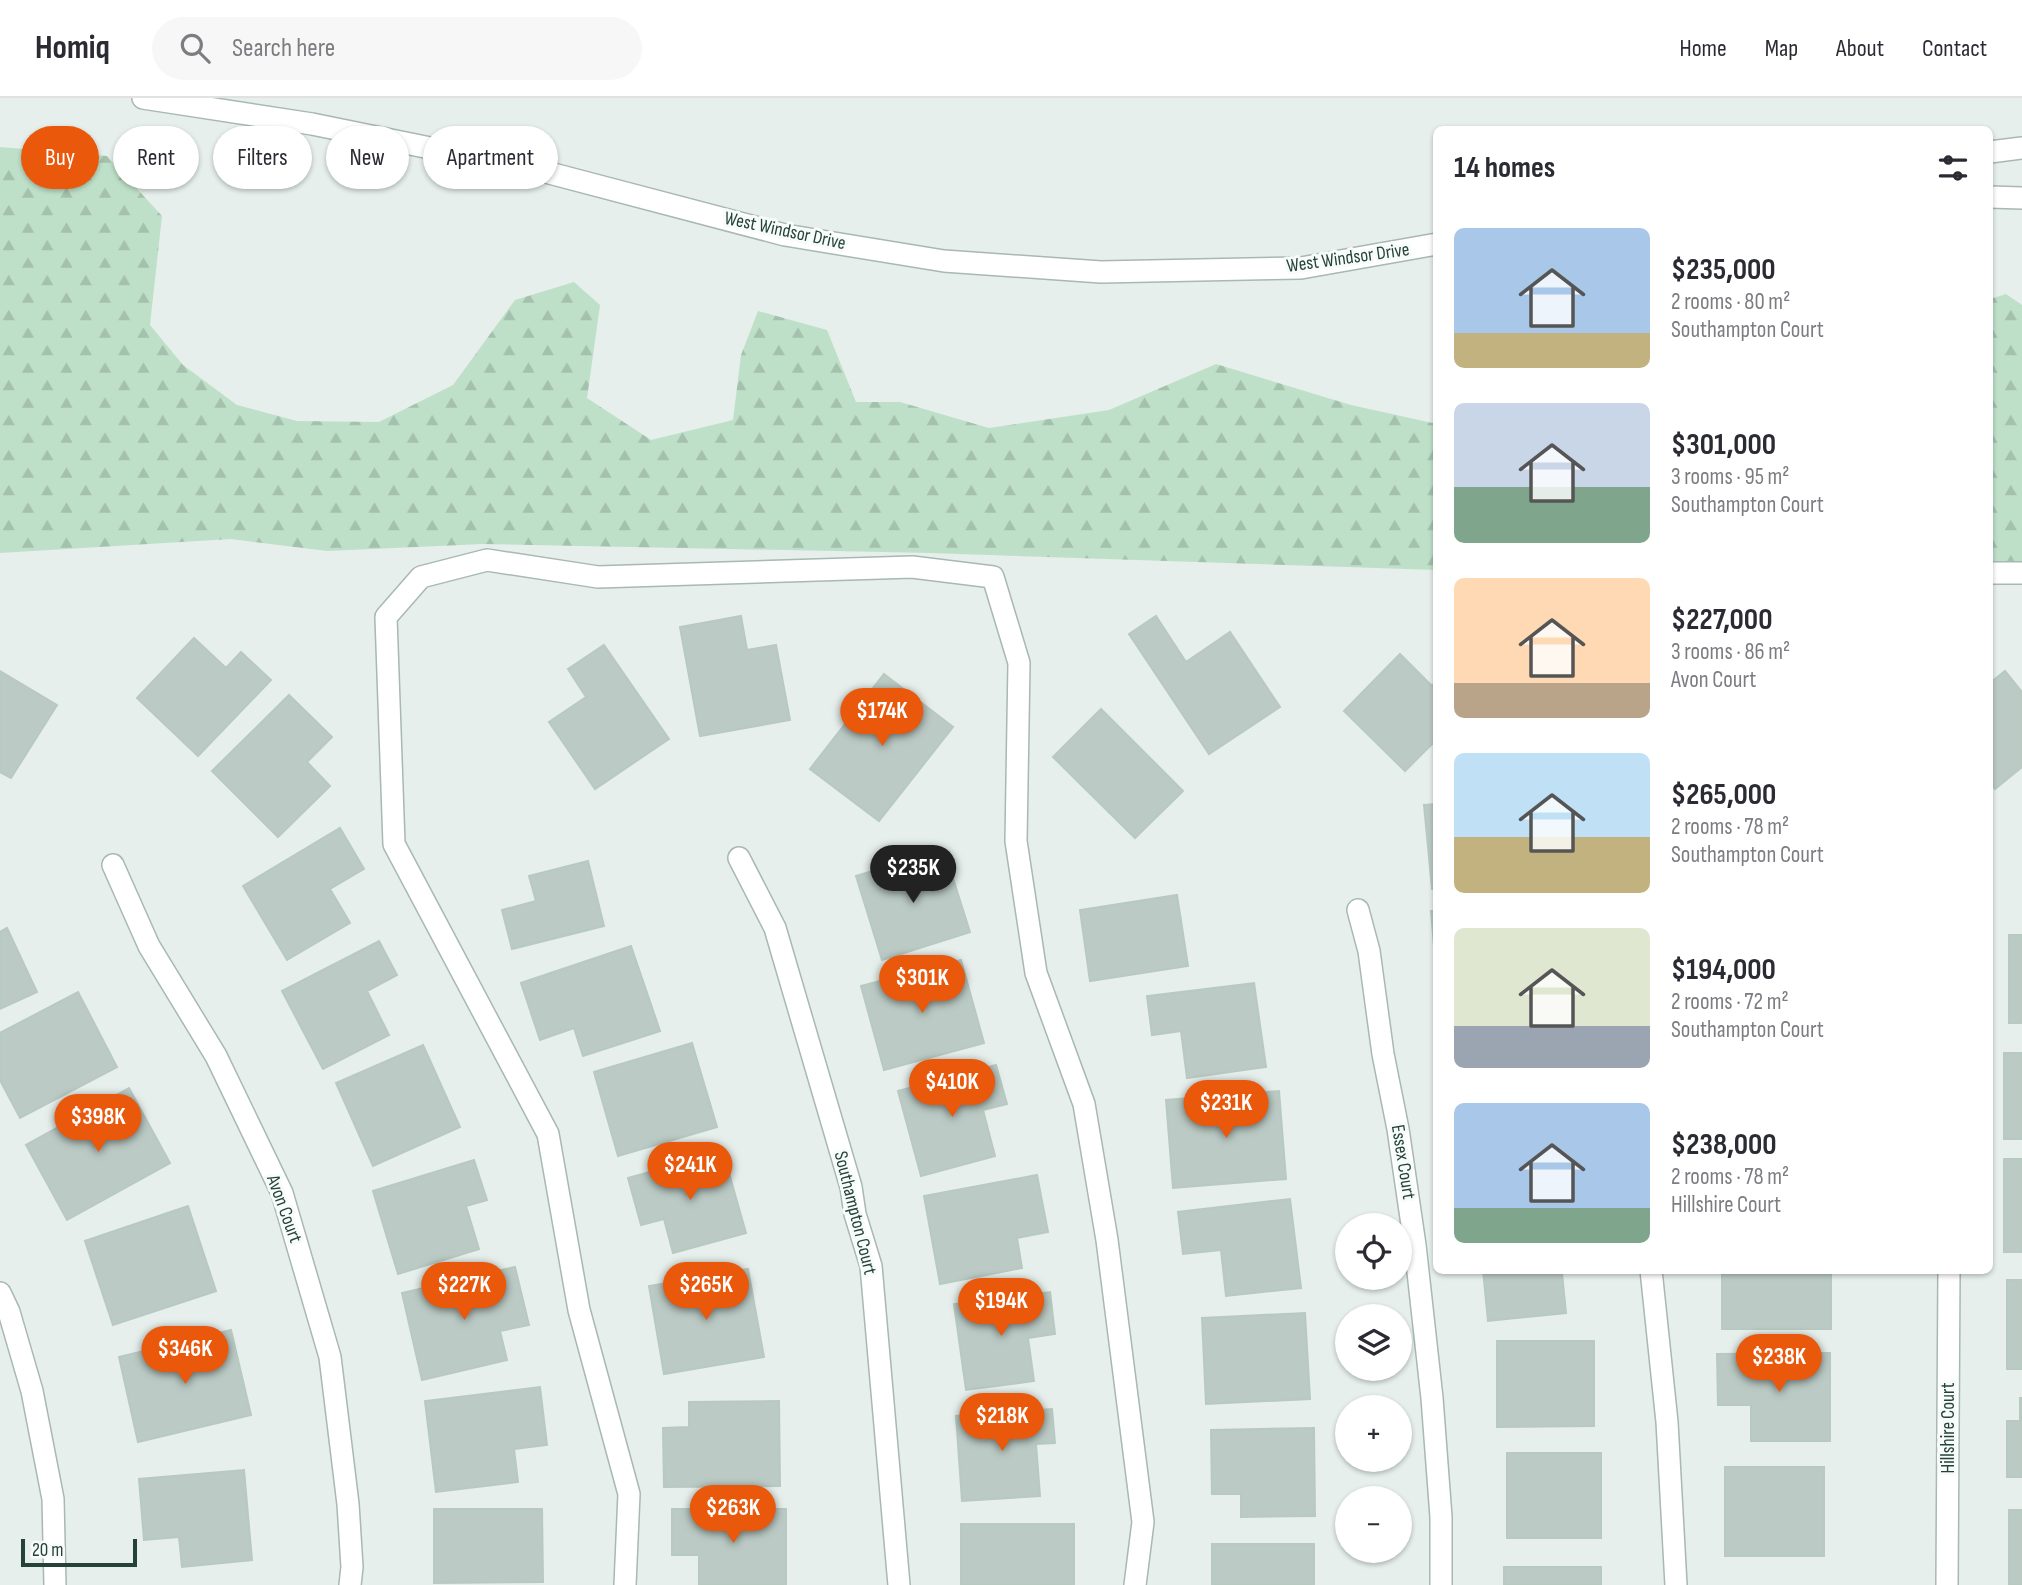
<!DOCTYPE html>
<html lang="en">
<head>
<meta charset="utf-8">
<style>
	:root { --surface:#fff; --page:#f7f7f7; --text:#2b2b33; --muted:#7c7c81; --line:#e1e1e2; --accent:#ea580c }
	body { margin:0; font-family:"Sofia Sans Condensed",sans-serif; background:var(--page); color:var(--text); height:100vh; display:flex; flex-direction:column; font-size:26px; white-space:nowrap }
	* { box-sizing:border-box; margin:0 }
	p { font-size:23px; color:var(--muted) }
	.icon { flex:none; width:38px; height:38px; fill:none; stroke:currentColor; stroke-width:2; stroke-linecap:round; stroke-linejoin:round }
	.map { position:relative; flex:1; overflow:hidden }
	.side { position:absolute; left:1433px; top:28px; width:560px; height:1148px; display:flex; flex-direction:column; background:var(--surface); border-radius:10px; box-shadow:0 2px 5px #0004 }
	.side>* { flex:none }
	.top-card { position:absolute; left:21px; top:28px; width:665px; height:63px; display:flex; gap:14px }
	.tools { position:absolute; left:1335px; top:1115px; display:grid; gap:14px }
	.tools a { display:grid; place-items:center; width:77px; height:77px; border-radius:50%; background:var(--surface); box-shadow:0 2px 5px #0004; font-size:35px }
	.scale { position:absolute; left:21px; bottom:18px; width:116px; box-sizing:border-box; padding-left:7px; border:4px solid #24423a; border-top:0; font-size:19px; line-height:24px; white-space:nowrap; color:#24423a; -webkit-text-stroke:5px #f7fbf9; paint-order:stroke }
	.price { position:absolute; translate:-50% -60px; padding:0 16px; border-radius:24px; background:var(--accent); color:#fff; font-size:23px; line-height:46px; filter:drop-shadow(0 2px 4px #0008) }
	.price::after { content:''; position:absolute; left:50%; top:42px; width:21px; height:16px; margin-left:-10px; background:inherit; clip-path:polygon(0 0,100% 0,50% 100%) }
	.price.selected { background:#222; color:#fff }
	ul { padding:0; list-style:none }
	li { display:flex; align-items:center; gap:21px; height:175px; padding:0 21px }
	li span { display:grid; place-items:center; flex:none; width:196px; height:140px; border-radius:10px; color:#555 }
	li>.icon { margin-inline-start:auto }
	span .icon { width:84px; height:84px; fill:#fffc; stroke-width:1 }
	li b { font-size:30px }
	h2 { display:flex; justify-content:space-between; align-items:center; height:84px; padding:0 21px; font-size:30px }
	.tag { padding:0 24px; border-radius:32px; background:var(--surface); box-shadow:0 2px 5px #0004; font-size:24px; line-height:63px }
	.tag.selected { background:var(--accent); color:#fff }
	header { display:flex; align-items:center; gap:42px; box-sizing:border-box; height:98px; padding:0 35px; background:var(--surface); border-bottom:2px solid var(--line) }
	header strong { font-size:33px }
	nav { display:flex; gap:38px; margin-inline-start:auto; font-size:24px }
	.search { width:490px; height:63px; background:var(--page); display:flex; align-items:center; gap:18px; box-sizing:border-box; padding:0 24px; border-radius:38px; color:var(--muted); font-size:26px }
	.map>svg:first-child { display:block }
</style>
</head>
<body>
<header>
<strong>Homiq</strong>
<div class="search"><svg class="icon" aria-label="search" viewBox="0 0 24 24"><circle cx="10" cy="10" r="6"/><path d="M15 15l6 6"/></svg>Search here</div>
<nav><a>Home</a><a>Map</a><a>About</a><a>Contact</a></nav>
</header>
<div class="map">
<svg width="2022" height="1487" viewBox="0 0 2022 1487">
	<defs>
		<pattern id="forest-firs" width="22" height="20" patternUnits="userSpaceOnUse" patternTransform="scale(1.75)"><rect width="22" height="20" fill="#bfe0c8"/><path d="M5 1l3.5 6h-7zM16 11l3.5 6h-7z" fill="#a4c1ad"/></pattern>
	</defs>
	<rect width="100%" height="100%" fill="#e6efeb"/>
	<!-- forest -->
	<path fill="url(#forest-firs)" d="M0,49l107,9 55,60 -12,109 33,40 54,40 60,16 82,1 74,-37 62,-85 59,-18 26,23 -13,93 64,42 82,-20 8,-65 17,-44 69,19 29,72h44l89,26 120,-18 107,-46 135,41 86,19v146l-507,-17 -447,-9 -156,7 -96,-12 -231,14z
		M2006,196l16,11v258h-32v-264z"/>
	<!-- building -->
	<path fill="#bbcac4" stroke="#b8c9c2" stroke-width="2" d="M741,518l6,34 29,-5 14,75 -90,16 -20,-109z
		M1156,518l30,46 44,-30 50,75 -71,47 -80,-120z
		M194,540l32,30 15,-16 30,28 -73,76 -61,-58z
		M604,547l65,94 -74,50 -46,-67 37,-25 -18,-28z
		M1400,556l32,32 5,-6v59l-32,32 -61,-60z
		M0,573l57,34 -46,73 -11,-6z
		M2005,573l17,21v75l-27,22 -5,-7v-99z
		M884,576l69,53 -74,94 -69,-52z
		M289,597l43,42 -25,25 23,24 -52,51 -66,-66z
		M1101,611l82,82 -48,47 -82,-81z
		M1437,706v85h-5l-8,-84z
		M340,730l24,41 -34,20 20,34 -63,37 -44,-74z
		M944,752l26,82 -88,28 -26,-84z
		M588,763l16,65 -92,23 -10,-39 34,-9 -7,-25z
		M1177,797l11,71 -98,15 -10,-71z
		M1431,813h6v71z
		M7,830l30,64 -37,17v-77z
		M2009,837h13v88h-13z
		M379,843l18,34 -30,16 22,44 -66,34 -41,-78z
		M631,848l29,85 -77,25 -9,-28 -34,12 -19,-57z
		M961,862l23,83 -100,27 -23,-84z
		M1254,885l12,84 -79,11 -6,-47 -29,4 -5,-39z
		M78,894l39,75 -97,51 -20,-38v-47z
		M692,945l25,84 -99,29 -24,-84z
		M423,947l37,82 -87,39 -37,-83z
		M2004,955h18v86h-18z
		M996,967l11,39 -24,6 12,46 -74,20 -23,-85z
		M129,990l41,75 -103,57 -41,-75z
		M1279,993l7,88 -113,9 -7,-88z
		M723,1054l23,81 -73,20 -9,-34 -23,6 -13,-47z
		M2004,1061h18v93h-18z
		M474,1062l13,40 -21,6 13,43 -81,25 -25,-83z
		M1037,1077l11,57 -31,6 5,30 -82,16 -16,-88z
		M1290,1101l11,89 -75,8 -5,-46 -38,4 -5,-42z
		M188,1108l28,85 -103,34 -28,-84z
		M515,1169l14,58 -29,6 7,29 -85,20 -20,-87z
		M748,1171l16,88 -100,17 -15,-88z
		M1483,1172h103l-24,3 4,40 -78,8z
		M1722,1172h109v59h-109z
		M2007,1182h15v89h-15z
		M1050,1194l5,42 -27,4 6,43 -68,9 -12,-86z
		M1305,1215l5,86 -104,5 -4,-86z
		M231,1232l20,85 -113,27 -19,-85z
		M1497,1243h97v85l-97,1z
		M1830,1255v88h-79v-36h-33l-1,-51z
		M540,1289l7,58 -33,4 4,33 -82,10 -11,-91z
		M2020,1300h2v79h-15v-56h13z
		M779,1303l1,85 -116,1 -1,-59 26,-1v-25z
		M1052,1311l3,34 -19,1 4,52 -78,5 -6,-85z
		M1314,1330l1,88 -74,1v-23h-29l-1,-64z
		M1507,1355h94v85h-94z
		M1725,1369h99v89h-99z
		M244,1372l8,90 -70,7 -3,-30 -35,3 -5,-61z
		M434,1411h108l1,73 -109,1z
		M672,1411h114v76h-87v-30h-27z
		M2009,1412h13v75h-13z
		M961,1426h113v61h-113z
		M1212,1446h102v41h-102z
		M1504,1469h97v18h-97z"/>
	<g fill="none" stroke-linecap="round" stroke-linejoin="round">
		<!-- service casing -->
		<g stroke="#a8b8b2" stroke-width="24">
			<path id="service" d="M1990,475h32
				M1651,1172l16,152 9,163
				M0,1195l9,19 23,79 21,108 2,86
				M625,1487l4,-91 -50,-184 -31,-176 -154,-290 -8,-227 35,-40 66,-17 111,17 314,-10 81,10 26,86 -3,178 20,132 48,131 23,136 36,282 -8,63"/>
		</g>
		<!-- minor casing -->
		<g stroke="#a8b8b2" stroke-width="24">
			<path id="minor" d="M739,760l36,70 76,259 4,27 16,52 28,319
				M113,767l36,81 67,110 66,137 48,164 18,147 4,63 -2,18
				M1358,812l11,41 14,103 15,75 17,116 17,153 9,119v68
				M1947,1487l2,-315"/>
		</g>
		<!-- tertiary casing -->
		<g stroke="#a8b8b2" stroke-width="24">
			<path id="tertiary" d="M143,0l169,26 226,46 247,65 159,26 157,11 200,-4 136,-24
				M1990,54l32,-4
				M1990,99l32,1"/>
		</g>
		<!-- service -->
		<use href="#service" stroke="#fff" stroke-width="21"/>
		<!-- minor -->
		<use href="#minor" stroke="#fff" stroke-width="21"/>
		<!-- tertiary -->
		<use href="#tertiary" stroke="#fff" stroke-width="21"/>
	</g>
	<g text-anchor="middle" dominant-baseline="central" stroke-width="6" stroke-linejoin="round" paint-order="stroke">
		<!-- street labels -->
		<g font-size="19" fill="#24423a" stroke="#f7fbf9">
			<text transform="translate(785 133) rotate(12)">West Windsor Drive</text>
			<text transform="translate(1348 160) rotate(-8)">West Windsor Drive</text>
			<text transform="translate(1403 1064) rotate(81)">Essex Court</text>
			<text transform="translate(284 1111) rotate(70)">Avon Court</text>
			<text transform="translate(855 1115) rotate(76)">Southampton Court</text>
			<text transform="translate(1948 1330) rotate(-90)">Hillshire Court</text>
		</g>
	</g>
</svg>
<div class="tools">
<a><svg class="icon" aria-label="locate" viewBox="0 0 24 24"><circle cx="12" cy="12" r="6"/><path d="M12 2v4M12 18v4M2 12h4M18 12h4"/></svg></a>
<a><svg class="icon" aria-label="layers" viewBox="0 0 24 24"><path d="M12 4l9 5-9 5-9-5zM3 14l9 5 9-5"/></svg></a>
<a>+</a>
<a>−</a>
</div>
<div class="scale">20 m</div>
<b class="price" style="left:882px;top:650px">$174K</b>
<b class="price selected" style="left:913px;top:807px">$235K</b>
<b class="price" style="left:922px;top:917px">$301K</b>
<b class="price" style="left:952px;top:1021px">$410K</b>
<b class="price" style="left:1226px;top:1042px">$231K</b>
<b class="price" style="left:98px;top:1056px">$398K</b>
<b class="price" style="left:690px;top:1104px">$241K</b>
<b class="price" style="left:464px;top:1224px">$227K</b>
<b class="price" style="left:706px;top:1224px">$265K</b>
<b class="price" style="left:1001px;top:1240px">$194K</b>
<b class="price" style="left:185px;top:1288px">$346K</b>
<b class="price" style="left:1779px;top:1296px">$238K</b>
<b class="price" style="left:1002px;top:1355px">$218K</b>
<b class="price" style="left:733px;top:1447px">$263K</b>
<div class="top-card">
<a class="tag selected">Buy</a>
<a class="tag">Rent</a>
<a class="tag">Filters</a>
<a class="tag">New</a>
<a class="tag">Apartment</a>
</div>
<section class="side">
<h2>14 homes<svg class="icon" aria-label="filters" viewBox="0 0 24 24"><path d="M4 7h16M4 17h16"/><circle cx="9" cy="7" r="2"/><circle cx="15" cy="17" r="2"/></svg></h2>
<ul>
<li><span style="background:linear-gradient(#a9c7e8 75%,#c2b280 0)"><svg class="icon" aria-label="home" viewBox="0 0 24 24"><path d="M3 11l9-7 9 7M6 9v11h12V9"/></svg></span><div><b>$235,000</b><p>2 rooms · 80 m²</p><p>Southampton Court</p></div></li>
<li><span style="background:linear-gradient(#c9d6e8 60%,#7fa58c 0)"><svg class="icon" aria-label="home" viewBox="0 0 24 24"><path d="M3 11l9-7 9 7M6 9v11h12V9"/></svg></span><div><b>$301,000</b><p>3 rooms · 95 m²</p><p>Southampton Court</p></div></li>
<li><span style="background:linear-gradient(#ffd9b3 75%,#b9a48a 0)"><svg class="icon" aria-label="home" viewBox="0 0 24 24"><path d="M3 11l9-7 9 7M6 9v11h12V9"/></svg></span><div><b>$227,000</b><p>3 rooms · 86 m²</p><p>Avon Court</p></div></li>
<li><span style="background:linear-gradient(#bfe0f5 60%,#c2b280 0)"><svg class="icon" aria-label="home" viewBox="0 0 24 24"><path d="M3 11l9-7 9 7M6 9v11h12V9"/></svg></span><div><b>$265,000</b><p>2 rooms · 78 m²</p><p>Southampton Court</p></div></li>
<li><span style="background:linear-gradient(#dfe7d0 70%,#9aa5b1 0)"><svg class="icon" aria-label="home" viewBox="0 0 24 24"><path d="M3 11l9-7 9 7M6 9v11h12V9"/></svg></span><div><b>$194,000</b><p>2 rooms · 72 m²</p><p>Southampton Court</p></div></li>
<li><span style="background:linear-gradient(#a9c7e8 75%,#7fa58c 0)"><svg class="icon" aria-label="home" viewBox="0 0 24 24"><path d="M3 11l9-7 9 7M6 9v11h12V9"/></svg></span><div><b>$238,000</b><p>2 rooms · 78 m²</p><p>Hillshire Court</p></div></li>
</ul>
</section>
</div>
</body>
</html>
